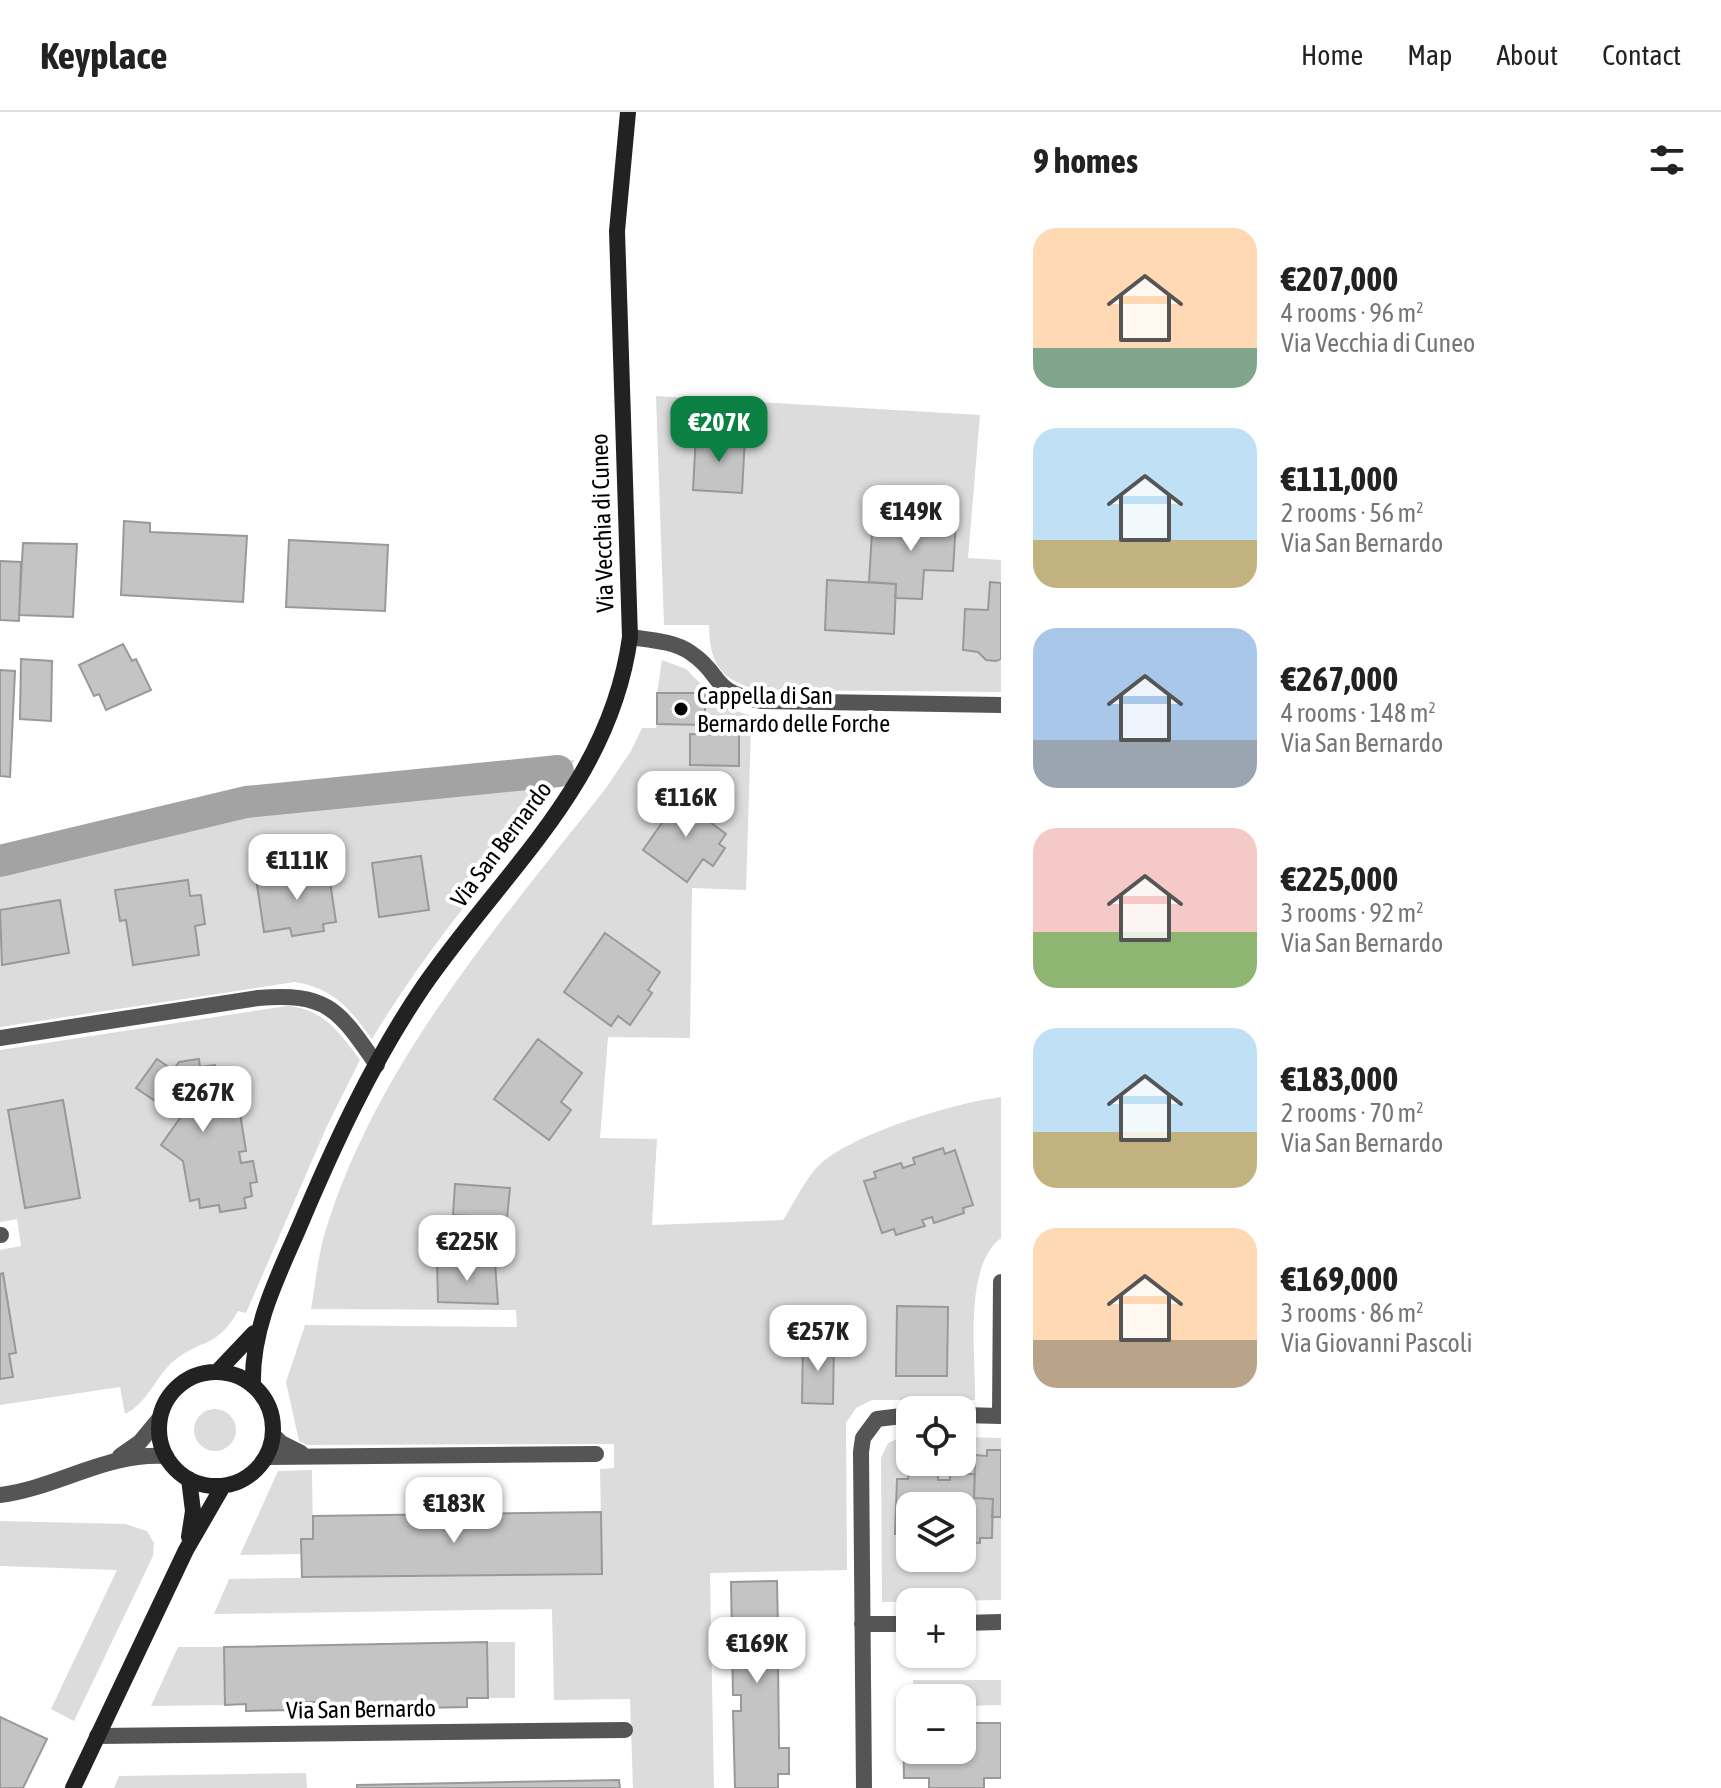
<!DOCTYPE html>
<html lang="en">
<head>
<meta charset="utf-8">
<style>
	:root { --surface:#fff; --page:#f6f6f6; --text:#222; --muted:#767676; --line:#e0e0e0; --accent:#0b8043 }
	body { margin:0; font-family:"Asap Condensed",sans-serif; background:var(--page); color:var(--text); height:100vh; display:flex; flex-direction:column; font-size:30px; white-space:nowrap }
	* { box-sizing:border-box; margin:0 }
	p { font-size:26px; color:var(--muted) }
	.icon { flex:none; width:44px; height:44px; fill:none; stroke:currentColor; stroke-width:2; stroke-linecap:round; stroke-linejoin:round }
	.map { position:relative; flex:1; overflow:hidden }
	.sheet { display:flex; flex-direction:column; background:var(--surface); width:720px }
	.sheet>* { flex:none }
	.buttons { position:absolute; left:896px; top:1284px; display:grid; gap:16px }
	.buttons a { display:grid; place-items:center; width:80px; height:80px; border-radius:16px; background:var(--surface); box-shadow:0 2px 6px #0004; font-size:40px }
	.price { position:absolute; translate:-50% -68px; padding:0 18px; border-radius:16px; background:#fff; color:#222; font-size:26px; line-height:52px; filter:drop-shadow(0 2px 4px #0008) }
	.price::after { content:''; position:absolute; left:50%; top:48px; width:24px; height:18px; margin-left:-12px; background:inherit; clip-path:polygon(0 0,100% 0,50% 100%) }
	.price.on { background:var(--accent); color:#fff }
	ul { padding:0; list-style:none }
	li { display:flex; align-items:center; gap:24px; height:200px; padding:0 32px }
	li span { display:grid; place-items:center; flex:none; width:224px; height:160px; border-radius:24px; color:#555 }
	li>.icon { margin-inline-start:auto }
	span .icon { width:96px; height:96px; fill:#fffc; stroke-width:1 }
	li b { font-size:34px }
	h2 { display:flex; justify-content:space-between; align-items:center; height:96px; padding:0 32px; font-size:34px }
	header { display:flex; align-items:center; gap:48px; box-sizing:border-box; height:112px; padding:0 40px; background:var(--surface); border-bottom:2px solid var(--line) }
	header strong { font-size:38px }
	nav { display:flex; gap:44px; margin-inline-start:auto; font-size:28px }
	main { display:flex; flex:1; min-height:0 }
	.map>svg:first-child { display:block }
</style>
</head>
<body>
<header>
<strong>Keyplace</strong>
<nav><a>Home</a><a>Map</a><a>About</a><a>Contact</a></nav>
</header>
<main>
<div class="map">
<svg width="1001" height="1676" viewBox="0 0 1001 1676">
	<rect width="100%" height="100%" fill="#fff"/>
	<!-- green -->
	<path fill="#dcdcdc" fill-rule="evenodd" d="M656,284l324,19 -12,143 33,2v132l-244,-2c-39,-12 -47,-27 -48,-65h-45z
		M662,548l24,9 37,37 36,13 -8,10 -5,161 -54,-2 -2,150 -82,-1 -8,101 57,1 -5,86 131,-5c12,-18 26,-49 43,-61 38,-28 128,-56 175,-62v141c-38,29 -25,117 -26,162h-103l-16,8 -10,15 1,147 -137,3 4,215h-81l-3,-89 -76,1 -2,-91 -338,5 15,-35 373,-6 -2,-104 14,-1v-24l-307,1 -8,-4 -13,-59 19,-57 212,2 -1,-17 -205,-1c5,-28 7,-57 16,-83 53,-167 173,-303 279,-438l25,-37 11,-23h14l1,-4 48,1v-31l-48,-1z
		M575,648c-66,94 -144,180 -203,279 -22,-30 -39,-51 -77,-57l-295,45v-176l252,-59z
		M287,894c37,3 52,26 73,54l-33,66 -81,187 -8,-2c-21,37 -35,27 -63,49 -20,16 -26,42 -50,54l-5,-27 -120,18v-155l21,-4 -4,-27 -17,3v-172z
		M194 1318a21 21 0 1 1 42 0a21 21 0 1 1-42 0Z
		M904,1324h6v26h52v-25l39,1v162l-119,2 -1,-144 7,-15zM910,1394h52v52h-52z
		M312,1358l1,69 -11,15 -62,1 38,-84z
		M0,1409l125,3 22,7 7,12 -1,13 -79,165 -23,-12 66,-139 -117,-4z
		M487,1530h28v56h-27z
		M178,1535h46l1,58 -74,1z
		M913,1568h88v25l-39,1v-8h-48z
		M306,1661l1,15h-193l5,-12z"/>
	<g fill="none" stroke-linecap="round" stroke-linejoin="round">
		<!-- canal -->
		<path stroke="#a3a3a3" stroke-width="32" d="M0,749l246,-59 312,-31"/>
	</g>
	<!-- building -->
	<path fill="#c4c4c4" stroke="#999" stroke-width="2" d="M696,322l49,3 -3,56 -49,-3z
		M887,405l69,4 -3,50 -29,-1 -2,29 -27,-1 1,-14 -27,-2 3,-50 14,1z
		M124,409l26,2v9l97,4 -4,66 -122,-7z
		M289,428l99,5 -3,66 -99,-4z
		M23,431l54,1 -4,73 -54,-2z
		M0,449l21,1 -2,59 -19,-1z
		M827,468l69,4 -2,50 -69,-4z
		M990,470l11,1v76l-5,2 -10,-1 -8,-8 -15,-2 2,-41 23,1z
		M123,532l9,17 4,-2 15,31 -45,20 -7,-16 -5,2 -15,-31z
		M21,547l31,2 -1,60 -31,-2z
		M0,558l15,1 -5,106 -10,-1z
		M657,581h48v32l-48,-1z
		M690,622l49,1v31l-49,-1z
		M683,681l32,22 -5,7 16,12 -7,10 6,4 -12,18 -10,-7 -16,23 -44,-32z
		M421,744l8,54 -50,7 -7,-54z
		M328,756l8,54 -13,2 1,7 -32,5 -2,-8 -26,4 -8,-54z
		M188,768l2,16 11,-1 4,29 -10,2 4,29 -66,10 -7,-45 -6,1 -5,-31z
		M60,788l9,53 -67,12 -2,-55z
		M605,821l55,39 -12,18 4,3 -22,32 -12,-9 -7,10 -47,-34z
		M538,927l44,34 -21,29 10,8 -22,30 -55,-41z
		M157,947l16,11 6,-8 20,-3 1,8 15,-2 7,45 17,-3 7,44 -7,1 2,11 12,-2 4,21 -7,1 2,13 -8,2 2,10 -26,4 -1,-7 -19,3 -1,-9 -9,2 -7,-40 -22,-16 19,-27 -44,-30z
		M63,988l17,98 -55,10 -17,-98z
		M943,1036l2,6 10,-4 18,55 -10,3 1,5 -30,10 -2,-6 -10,3 3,6 -29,9 -2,-6 -12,4 -18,-52 12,-3 -2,-6 27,-9 2,5 12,-4 -2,-6z
		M455,1072l55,4 -3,30 -54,-3z
		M437,1149l58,2 3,41 -60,-2z
		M3,1161l13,80 -7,1 4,23 -13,2v-105z
		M897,1194l51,1 -1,69h-51z
		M803,1230l31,1 -1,61 -31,-1z
		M987,1338h14v67h-9l1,-18 -19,-1 1,-43 12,1z
		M909,1361l29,1v6h12v-6h25l-1,24 19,1 -1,39h-12v5l-18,-1v-36h-52v34l-2,-6h-13l2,-55h11z
		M601,1400l1,62 -300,3 -1,-38h12v-23z
		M777,1469l1,49h9l1,30h-10l1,88h10v26h-11v14h-43l-2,-77h8v-16h-8l-2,-113z
		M487,1530l1,56h-21v9l-47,1v-6h-35v6l-50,1v-7h-40l1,8 -50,1v-7l-21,1 -1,-58z
		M0,1605l47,22 -24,49h-23z
		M903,1611h7v27h52v-20h7v-7h32v55h-17v10h-55v-10h-25z
		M619,1668l1,8h-263v-3z"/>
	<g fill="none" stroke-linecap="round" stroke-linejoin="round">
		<!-- street -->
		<path stroke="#555" stroke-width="16" d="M630,525c20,3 44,4 61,16 34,23 17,38 70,48l240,4
			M0,926l258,-40c71,-6 81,13 119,67
			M0,1123h1
			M962,1303l39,1
			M1000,1304l1,-134
			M273,1323l8,8 20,10
			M120,1344l20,-14 19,-23
			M266,1345l330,-3
			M0,1383c57,-7 107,-43 166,-39
			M962,1511l39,-1
			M862,1512h48
			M97,1624l528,-6
			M864,1676l-3,-336 2,-14 14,-19 33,-4"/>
		<!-- secondary -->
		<path stroke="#222" stroke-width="16" d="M217,1260l37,-39
			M159 1317a57 57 0 1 1 114 0a57 57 0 1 1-114 0Z
			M253,1274c-2,-56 23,-106 45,-156 35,-83 74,-168 125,-243 80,-116 187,-203 207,-350l-13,-406 11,-119
			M189,1367l4,32 -4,26
			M73,1676l113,-238 37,-64"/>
	</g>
	<!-- markers -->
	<circle fill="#000" stroke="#fff" stroke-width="3" cx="681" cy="597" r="8"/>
	<g text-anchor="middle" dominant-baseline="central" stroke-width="8" stroke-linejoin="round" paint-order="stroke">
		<!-- street labels -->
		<g font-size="24" fill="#000" stroke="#fff">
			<text transform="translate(602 411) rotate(-92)">Via Vecchia di Cuneo</text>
			<text transform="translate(501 732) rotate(-53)">Via San Bernardo</text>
			<text transform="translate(361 1597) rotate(-1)">Via San Bernardo</text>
		</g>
		<!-- poi labels -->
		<g font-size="24" fill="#000" stroke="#fff" text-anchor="start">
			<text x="697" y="583">Cappella di San<tspan x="697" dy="28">Bernardo delle Forche</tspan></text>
		</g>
	</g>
</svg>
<div class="buttons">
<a><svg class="icon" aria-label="locate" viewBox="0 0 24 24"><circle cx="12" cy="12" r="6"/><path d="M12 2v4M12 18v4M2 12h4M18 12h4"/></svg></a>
<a><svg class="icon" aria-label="layers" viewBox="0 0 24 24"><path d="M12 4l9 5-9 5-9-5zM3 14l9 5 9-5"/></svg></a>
<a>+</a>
<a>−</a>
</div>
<b class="price on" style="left:719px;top:352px">€207K</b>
<b class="price" style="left:911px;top:441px">€149K</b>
<b class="price" style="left:686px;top:727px">€116K</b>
<b class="price" style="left:297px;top:790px">€111K</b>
<b class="price" style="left:203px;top:1022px">€267K</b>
<b class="price" style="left:467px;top:1171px">€225K</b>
<b class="price" style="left:818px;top:1261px">€257K</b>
<b class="price" style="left:454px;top:1433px">€183K</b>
<b class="price" style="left:757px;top:1573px">€169K</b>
</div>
<section class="sheet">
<h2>9 homes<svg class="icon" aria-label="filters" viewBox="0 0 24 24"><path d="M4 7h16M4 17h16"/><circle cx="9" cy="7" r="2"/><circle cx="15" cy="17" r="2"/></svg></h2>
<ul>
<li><span style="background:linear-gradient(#ffd9b3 75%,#7fa58c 0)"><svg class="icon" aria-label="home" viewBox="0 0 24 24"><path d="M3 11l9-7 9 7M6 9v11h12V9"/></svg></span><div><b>€207,000</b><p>4 rooms · 96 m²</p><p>Via Vecchia di Cuneo</p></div></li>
<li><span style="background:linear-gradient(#bfe0f5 70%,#c2b280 0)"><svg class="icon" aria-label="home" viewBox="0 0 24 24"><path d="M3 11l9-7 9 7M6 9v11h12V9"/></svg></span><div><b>€111,000</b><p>2 rooms · 56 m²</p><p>Via San Bernardo</p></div></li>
<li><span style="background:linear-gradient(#a9c7e8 70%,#9aa5b1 0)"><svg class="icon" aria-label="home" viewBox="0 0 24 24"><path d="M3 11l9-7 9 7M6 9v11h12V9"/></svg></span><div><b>€267,000</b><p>4 rooms · 148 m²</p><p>Via San Bernardo</p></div></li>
<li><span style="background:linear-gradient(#f6c9c9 65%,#8fb573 0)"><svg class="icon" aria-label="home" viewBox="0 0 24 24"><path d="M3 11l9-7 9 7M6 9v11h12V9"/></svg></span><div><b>€225,000</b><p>3 rooms · 92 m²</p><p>Via San Bernardo</p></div></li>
<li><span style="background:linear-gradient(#bfe0f5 65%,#c2b280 0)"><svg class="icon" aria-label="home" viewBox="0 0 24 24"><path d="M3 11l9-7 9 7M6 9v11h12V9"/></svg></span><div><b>€183,000</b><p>2 rooms · 70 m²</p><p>Via San Bernardo</p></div></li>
<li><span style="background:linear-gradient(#ffd9b3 70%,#b9a48a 0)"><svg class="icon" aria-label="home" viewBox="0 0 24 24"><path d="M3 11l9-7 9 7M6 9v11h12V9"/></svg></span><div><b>€169,000</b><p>3 rooms · 86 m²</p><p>Via Giovanni Pascoli</p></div></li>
</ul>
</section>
</main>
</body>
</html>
